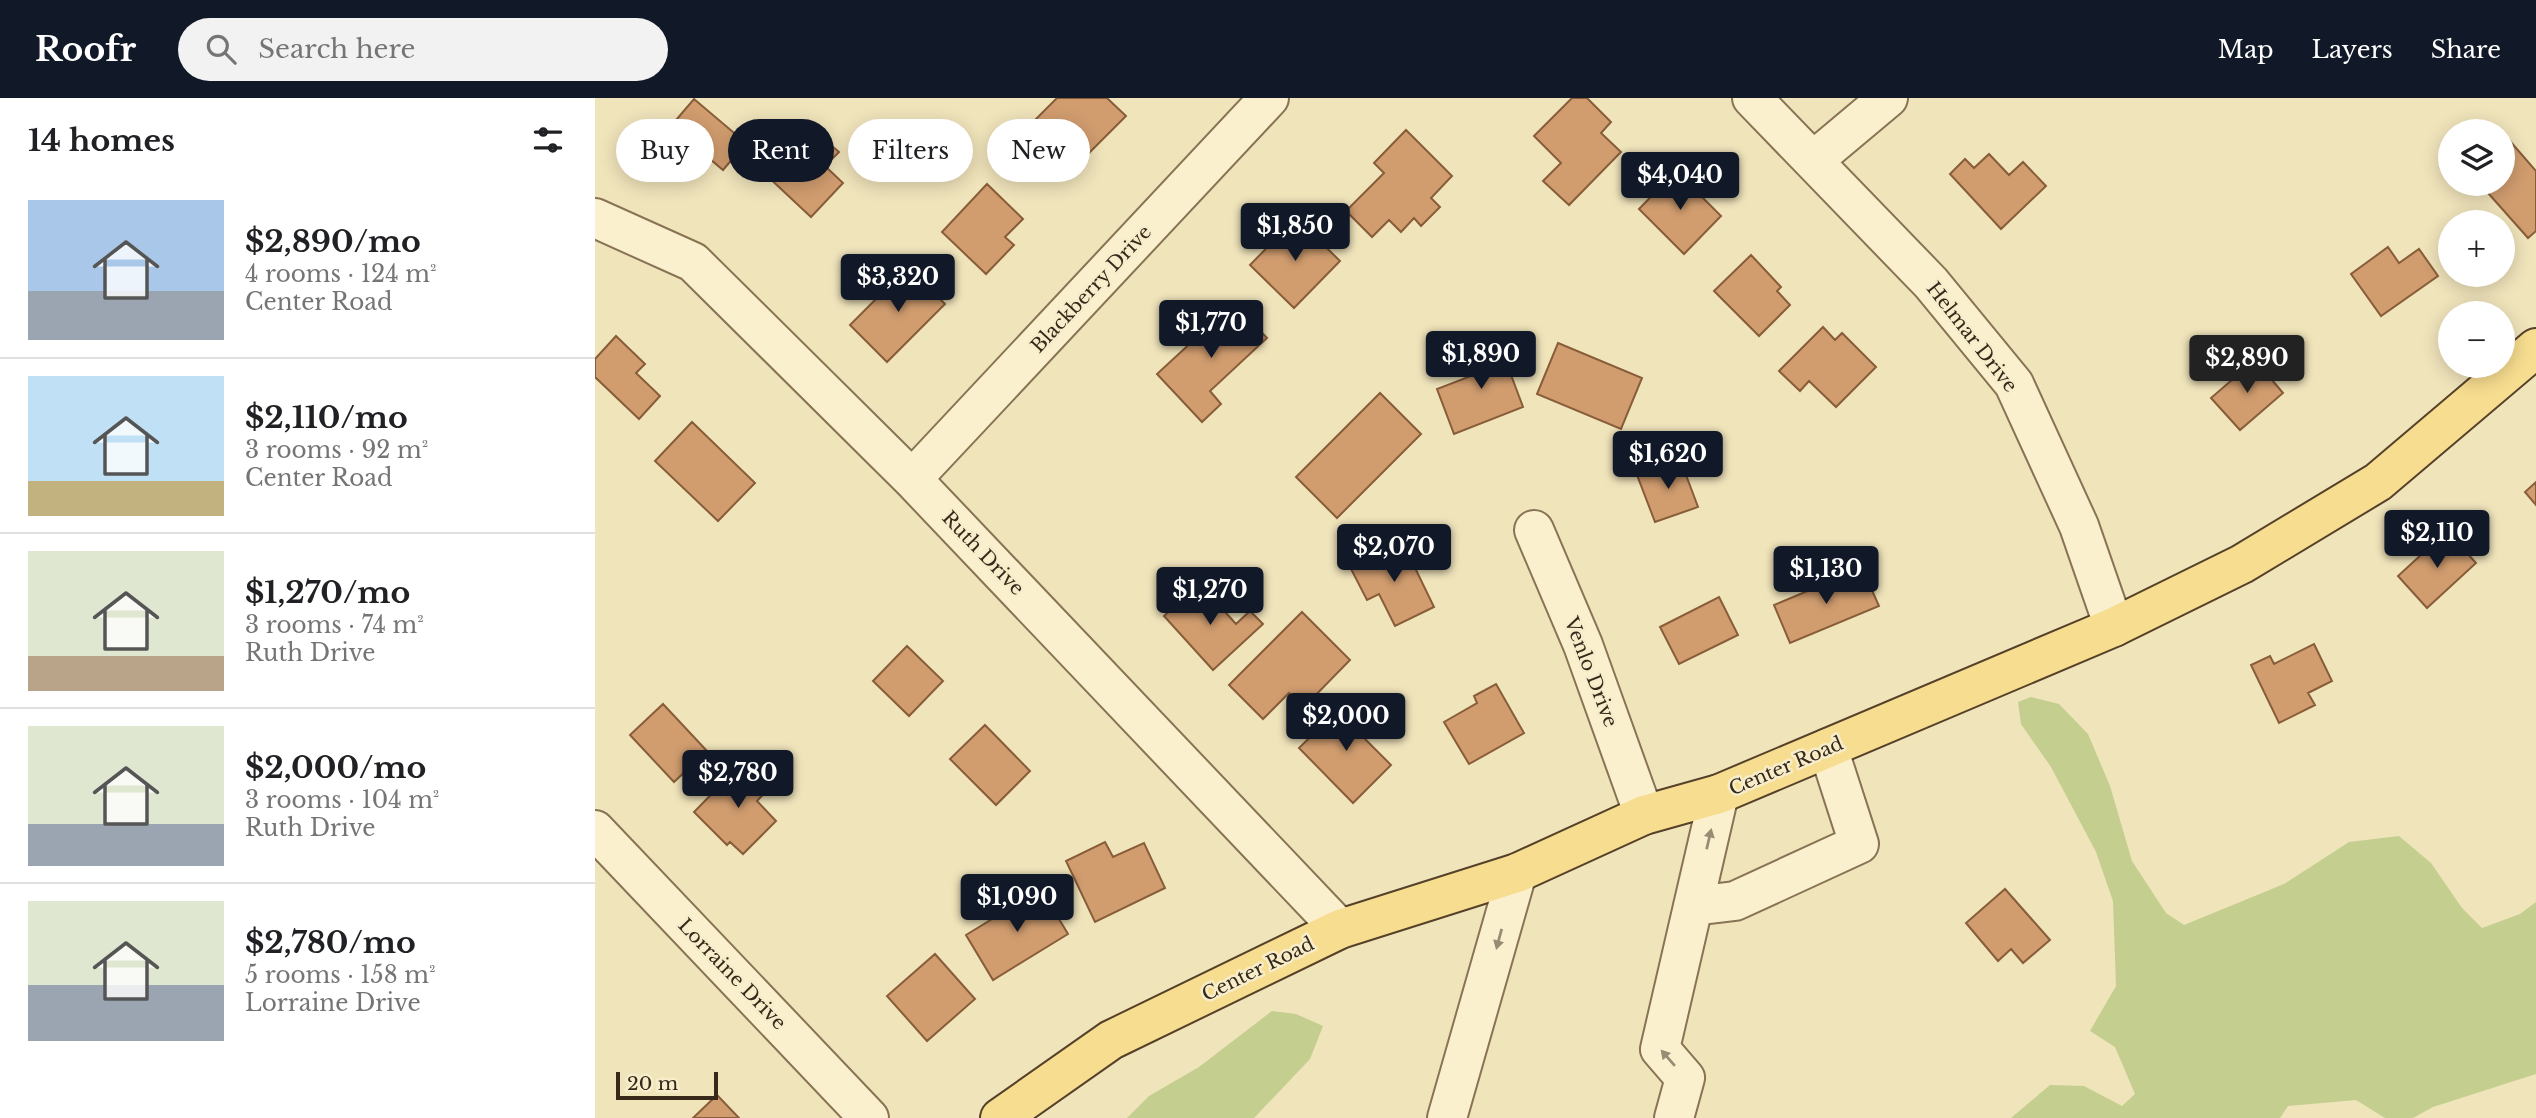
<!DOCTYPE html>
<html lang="en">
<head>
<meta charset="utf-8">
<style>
	:root { --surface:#fff; --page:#f2f2f2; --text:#202124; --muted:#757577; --line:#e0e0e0; --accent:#111827 }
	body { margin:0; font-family:"Libre Baskerville",serif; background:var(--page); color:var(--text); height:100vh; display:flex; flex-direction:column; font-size:26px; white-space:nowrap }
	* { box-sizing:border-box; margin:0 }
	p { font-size:23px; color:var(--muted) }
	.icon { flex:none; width:38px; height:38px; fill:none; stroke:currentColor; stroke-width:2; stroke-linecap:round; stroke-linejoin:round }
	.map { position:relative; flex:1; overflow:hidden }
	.panel { display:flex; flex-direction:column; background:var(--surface); width:595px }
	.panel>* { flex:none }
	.top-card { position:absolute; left:21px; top:21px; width:665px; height:63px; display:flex; gap:14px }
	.controls { position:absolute; left:1843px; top:21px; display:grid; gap:14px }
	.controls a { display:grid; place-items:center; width:77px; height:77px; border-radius:50%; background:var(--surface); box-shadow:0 4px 18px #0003; font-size:35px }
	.scale { position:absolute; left:21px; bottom:18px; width:102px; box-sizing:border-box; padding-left:7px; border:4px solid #36291a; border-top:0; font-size:19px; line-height:24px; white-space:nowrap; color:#36291a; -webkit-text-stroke:5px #f7edcb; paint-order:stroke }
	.price { position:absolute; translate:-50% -60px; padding:0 16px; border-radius:7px; background:var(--accent); color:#fff; font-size:23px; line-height:46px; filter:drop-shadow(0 2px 4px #0008) }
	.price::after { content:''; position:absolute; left:50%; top:42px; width:21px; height:16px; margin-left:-10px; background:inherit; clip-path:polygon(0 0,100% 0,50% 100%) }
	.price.selected { background:#222; color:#fff }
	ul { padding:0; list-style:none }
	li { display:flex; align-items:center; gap:21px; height:175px; padding:0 28px }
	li+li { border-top:2px solid var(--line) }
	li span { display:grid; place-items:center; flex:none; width:196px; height:140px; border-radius:0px; color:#555 }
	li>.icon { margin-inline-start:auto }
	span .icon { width:84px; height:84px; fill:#fffc; stroke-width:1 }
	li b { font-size:30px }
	h2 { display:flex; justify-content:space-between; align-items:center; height:84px; padding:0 28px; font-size:30px }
	.chip { padding:0 24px; border-radius:32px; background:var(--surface); box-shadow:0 4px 18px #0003; font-size:24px; line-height:63px }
	.chip.selected { background:var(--accent); color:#fff }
	header { display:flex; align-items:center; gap:42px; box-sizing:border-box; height:98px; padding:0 35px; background:var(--accent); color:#fff }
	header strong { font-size:33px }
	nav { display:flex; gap:38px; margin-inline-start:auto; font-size:24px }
	.search { width:490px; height:63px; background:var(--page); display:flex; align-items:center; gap:18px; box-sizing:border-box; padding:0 24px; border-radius:38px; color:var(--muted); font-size:26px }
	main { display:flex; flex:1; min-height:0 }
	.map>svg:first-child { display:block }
</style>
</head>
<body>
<header>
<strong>Roofr</strong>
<div class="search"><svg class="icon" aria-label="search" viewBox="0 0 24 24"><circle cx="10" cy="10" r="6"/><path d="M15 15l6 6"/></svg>Search here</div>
<nav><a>Map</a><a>Layers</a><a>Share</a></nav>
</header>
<main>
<section class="panel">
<h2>14 homes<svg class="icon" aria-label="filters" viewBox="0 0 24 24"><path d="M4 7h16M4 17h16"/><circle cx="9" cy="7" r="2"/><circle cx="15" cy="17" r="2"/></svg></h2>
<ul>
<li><span style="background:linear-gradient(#a9c7e8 65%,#9aa5b1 0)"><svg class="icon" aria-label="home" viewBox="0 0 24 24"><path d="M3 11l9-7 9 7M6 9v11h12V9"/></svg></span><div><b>$2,890/mo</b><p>4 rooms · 124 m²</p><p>Center Road</p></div></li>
<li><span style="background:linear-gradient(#bfe0f5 75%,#c2b280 0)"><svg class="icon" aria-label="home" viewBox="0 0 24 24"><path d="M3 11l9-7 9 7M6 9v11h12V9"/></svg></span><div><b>$2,110/mo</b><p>3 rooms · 92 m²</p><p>Center Road</p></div></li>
<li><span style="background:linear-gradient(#dfe7d0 75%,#b9a48a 0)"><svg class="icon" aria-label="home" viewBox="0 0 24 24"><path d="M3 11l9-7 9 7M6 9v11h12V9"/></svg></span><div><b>$1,270/mo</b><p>3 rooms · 74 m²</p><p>Ruth Drive</p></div></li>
<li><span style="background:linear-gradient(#dfe7d0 70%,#9aa5b1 0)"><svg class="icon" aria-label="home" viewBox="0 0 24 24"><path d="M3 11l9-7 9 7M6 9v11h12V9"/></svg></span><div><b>$2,000/mo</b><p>3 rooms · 104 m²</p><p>Ruth Drive</p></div></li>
<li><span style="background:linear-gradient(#dfe7d0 60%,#9aa5b1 0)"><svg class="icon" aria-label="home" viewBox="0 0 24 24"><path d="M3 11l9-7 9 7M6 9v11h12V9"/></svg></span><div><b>$2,780/mo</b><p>5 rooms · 158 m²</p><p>Lorraine Drive</p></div></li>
</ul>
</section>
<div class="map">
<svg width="1941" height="1020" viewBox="0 0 1941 1020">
	<rect width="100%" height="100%" fill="#f0e4bb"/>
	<!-- green -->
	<path fill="#c3ce8f" d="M1436,599l28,7 29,30 22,52 22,75 34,52 18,12 100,-41 65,-42 50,-6 32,27 31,45 20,20 38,-14 16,-12v172l-103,33 -20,11h-28l-29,-18 -68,6 -8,12h-269l39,-33 34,1 38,20 13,-12 -20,-47 -25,-16 26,-45 -3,-85 -17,-49 -45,-85 -30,-43 -3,-22z
		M677,913l24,3 27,12 -13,33 -56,59h-127l22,-22 50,-29z"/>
	<!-- building -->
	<path fill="#d19d6f" stroke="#885d39" stroke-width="2" d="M462,0h50l19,18 -52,52 -44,-43z
		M977,0h15l24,24 -10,11 20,19 -52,53 -26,-24 18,-18 -27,-27z
		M99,1l52,44 -23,27 -52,-44z
		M811,32l46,46 -21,22 9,9 -19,19 -7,-8 -13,14 -12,-12 -17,17 -26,-26 38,-38 -10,-10z
		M222,35l22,19 -14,14 18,17 -32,34 -46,-43 31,-34 8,7z
		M1908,35l33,38v60l-8,7 -48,-54h23z
		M1394,56l20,21 14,-13 23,24 -45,43 -51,-55 15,-15 9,9z
		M1081,73l45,45 -37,38 -45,-45z
		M392,86l36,35 -18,18 9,8 -28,29 -44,-42z
		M701,120l44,43 -46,47 -44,-43z
		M1793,149l11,16 20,-14 19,27 -57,40 -30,-42z
		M1156,157l30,32 -4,4 13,14 -31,31 -45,-45z
		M313,169l37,37 -58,58 -37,-37z
		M639,205l33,35 -57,53 11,13 -19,18 -45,-48z
		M1228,229l12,13 7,-7 34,34 -40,40 -27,-26 -9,10 -21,-20z
		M21,238l29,28 -9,9 24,23 -21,23 -44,-42v-18z
		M904,245l24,64 -69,27 -17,-45 34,-13 -7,-20z
		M963,245l84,35 -21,51 -84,-35z
		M1660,262l28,33 -43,37 -29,-32z
		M785,295l41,41 -84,84 -41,-41z
		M97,324l63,61 -37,38 -63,-60z
		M1085,361l18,48 -43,15 -18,-47z
		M1941,384v23l-11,-13z
		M1852,433l29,32 -49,45 -29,-32z
		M808,445l31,64 -39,19 -16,-32 -12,6 -16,-31z
		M1267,470l17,38 -89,37 -16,-38z
		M605,486l36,40 14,-13 13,13 -50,46 -49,-54z
		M1124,499l19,38 -59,29 -19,-37z
		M707,514l48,48 -47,48 -14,-15 -26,26 -34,-34z
		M1719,546l18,37 -24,12 7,12 -36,18 -28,-58 19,-9 4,8z
		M312,548l36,35 -34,35 -36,-35z
		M901,586l28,49 -55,31 -25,-42 33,-19 -3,-7z
		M752,603l25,25 -10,10 29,29 -38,38 -54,-55z
		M68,606l44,47 -33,31 -44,-47z
		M390,627l45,46 -34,34 -46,-46z
		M148,664l26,26 -12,13 19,20 -33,33 -13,-12 -3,3 -33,-33z
		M510,744l8,15 31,-14 21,45 -70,34 -29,-61z
		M446,791l27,45 -75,46 -27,-45z
		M1410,791l45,51 -27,23 -12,-14 -13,12 -32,-38z
		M340,856l40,45 -48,42 -40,-45z
		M122,997l22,23h-46z"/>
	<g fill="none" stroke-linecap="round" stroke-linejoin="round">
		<!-- minor casing -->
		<g stroke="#887354" stroke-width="42">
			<path id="minor" d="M1157,0l179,185 83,101 65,142 35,101
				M1219,62l74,-62
				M0,120l98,44 219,217 428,450
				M317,381l357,-381
				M939,432l49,115 61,170
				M0,732l274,288
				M1098,808l42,-5 124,-57 -31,-96
				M852,1020l70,-245
				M1079,1020l11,-40 -25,-29 59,-255"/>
		</g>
		<!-- major casing -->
		<g stroke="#554029" stroke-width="42">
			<path id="major" d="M405,1020l111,-78 229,-111 177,-56 127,-58 75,-21 395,-167 128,-63 136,-82 158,-134"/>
		</g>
		<!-- minor -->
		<use href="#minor" stroke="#fbf0ce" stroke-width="38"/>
		<!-- major -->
		<use href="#major" stroke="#f7dd8f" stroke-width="38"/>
	</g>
	<!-- one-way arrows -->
	<defs><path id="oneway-solid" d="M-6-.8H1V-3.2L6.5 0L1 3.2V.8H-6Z" transform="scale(1.75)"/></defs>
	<g fill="#988c74">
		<use href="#oneway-solid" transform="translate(1114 741) rotate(-77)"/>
		<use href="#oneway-solid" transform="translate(904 841) rotate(105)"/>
		<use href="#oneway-solid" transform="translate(1073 960) rotate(-131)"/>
	</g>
	<g text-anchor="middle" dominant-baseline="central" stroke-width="5" stroke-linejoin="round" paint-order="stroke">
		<!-- street labels -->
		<g font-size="19" fill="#36291a" stroke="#f7edcb">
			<text transform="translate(496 191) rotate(-47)">Blackberry Drive</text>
			<text transform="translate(1377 239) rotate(52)">Helmar Drive</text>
			<text transform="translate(388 455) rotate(46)">Ruth Drive</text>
			<text transform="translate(996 574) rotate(69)">Venlo Drive</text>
			<text transform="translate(1191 668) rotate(-23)">Center Road</text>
			<text transform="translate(663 871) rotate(-26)">Center Road</text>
			<text transform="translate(137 876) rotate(46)">Lorraine Drive</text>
		</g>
	</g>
</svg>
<div class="controls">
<a><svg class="icon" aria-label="layers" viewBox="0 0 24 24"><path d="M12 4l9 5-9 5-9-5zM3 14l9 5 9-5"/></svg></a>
<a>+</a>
<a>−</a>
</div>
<div class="scale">20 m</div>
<b class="price" style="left:1085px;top:114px">$4,040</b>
<b class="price" style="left:700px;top:165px">$1,850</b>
<b class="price" style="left:303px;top:216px">$3,320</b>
<b class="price" style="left:616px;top:262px">$1,770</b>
<b class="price" style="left:886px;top:293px">$1,890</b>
<b class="price selected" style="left:1652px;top:297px">$2,890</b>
<b class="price" style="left:1073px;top:393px">$1,620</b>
<b class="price" style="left:1842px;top:472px">$2,110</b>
<b class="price" style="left:799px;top:486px">$2,070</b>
<b class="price" style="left:1231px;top:508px">$1,130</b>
<b class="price" style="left:615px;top:529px">$1,270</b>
<b class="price" style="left:751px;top:655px">$2,000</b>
<b class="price" style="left:143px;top:712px">$2,780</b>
<b class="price" style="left:422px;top:836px">$1,090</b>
<div class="top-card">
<a class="chip">Buy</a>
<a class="chip selected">Rent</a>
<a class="chip">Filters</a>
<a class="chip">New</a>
</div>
</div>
</main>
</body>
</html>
